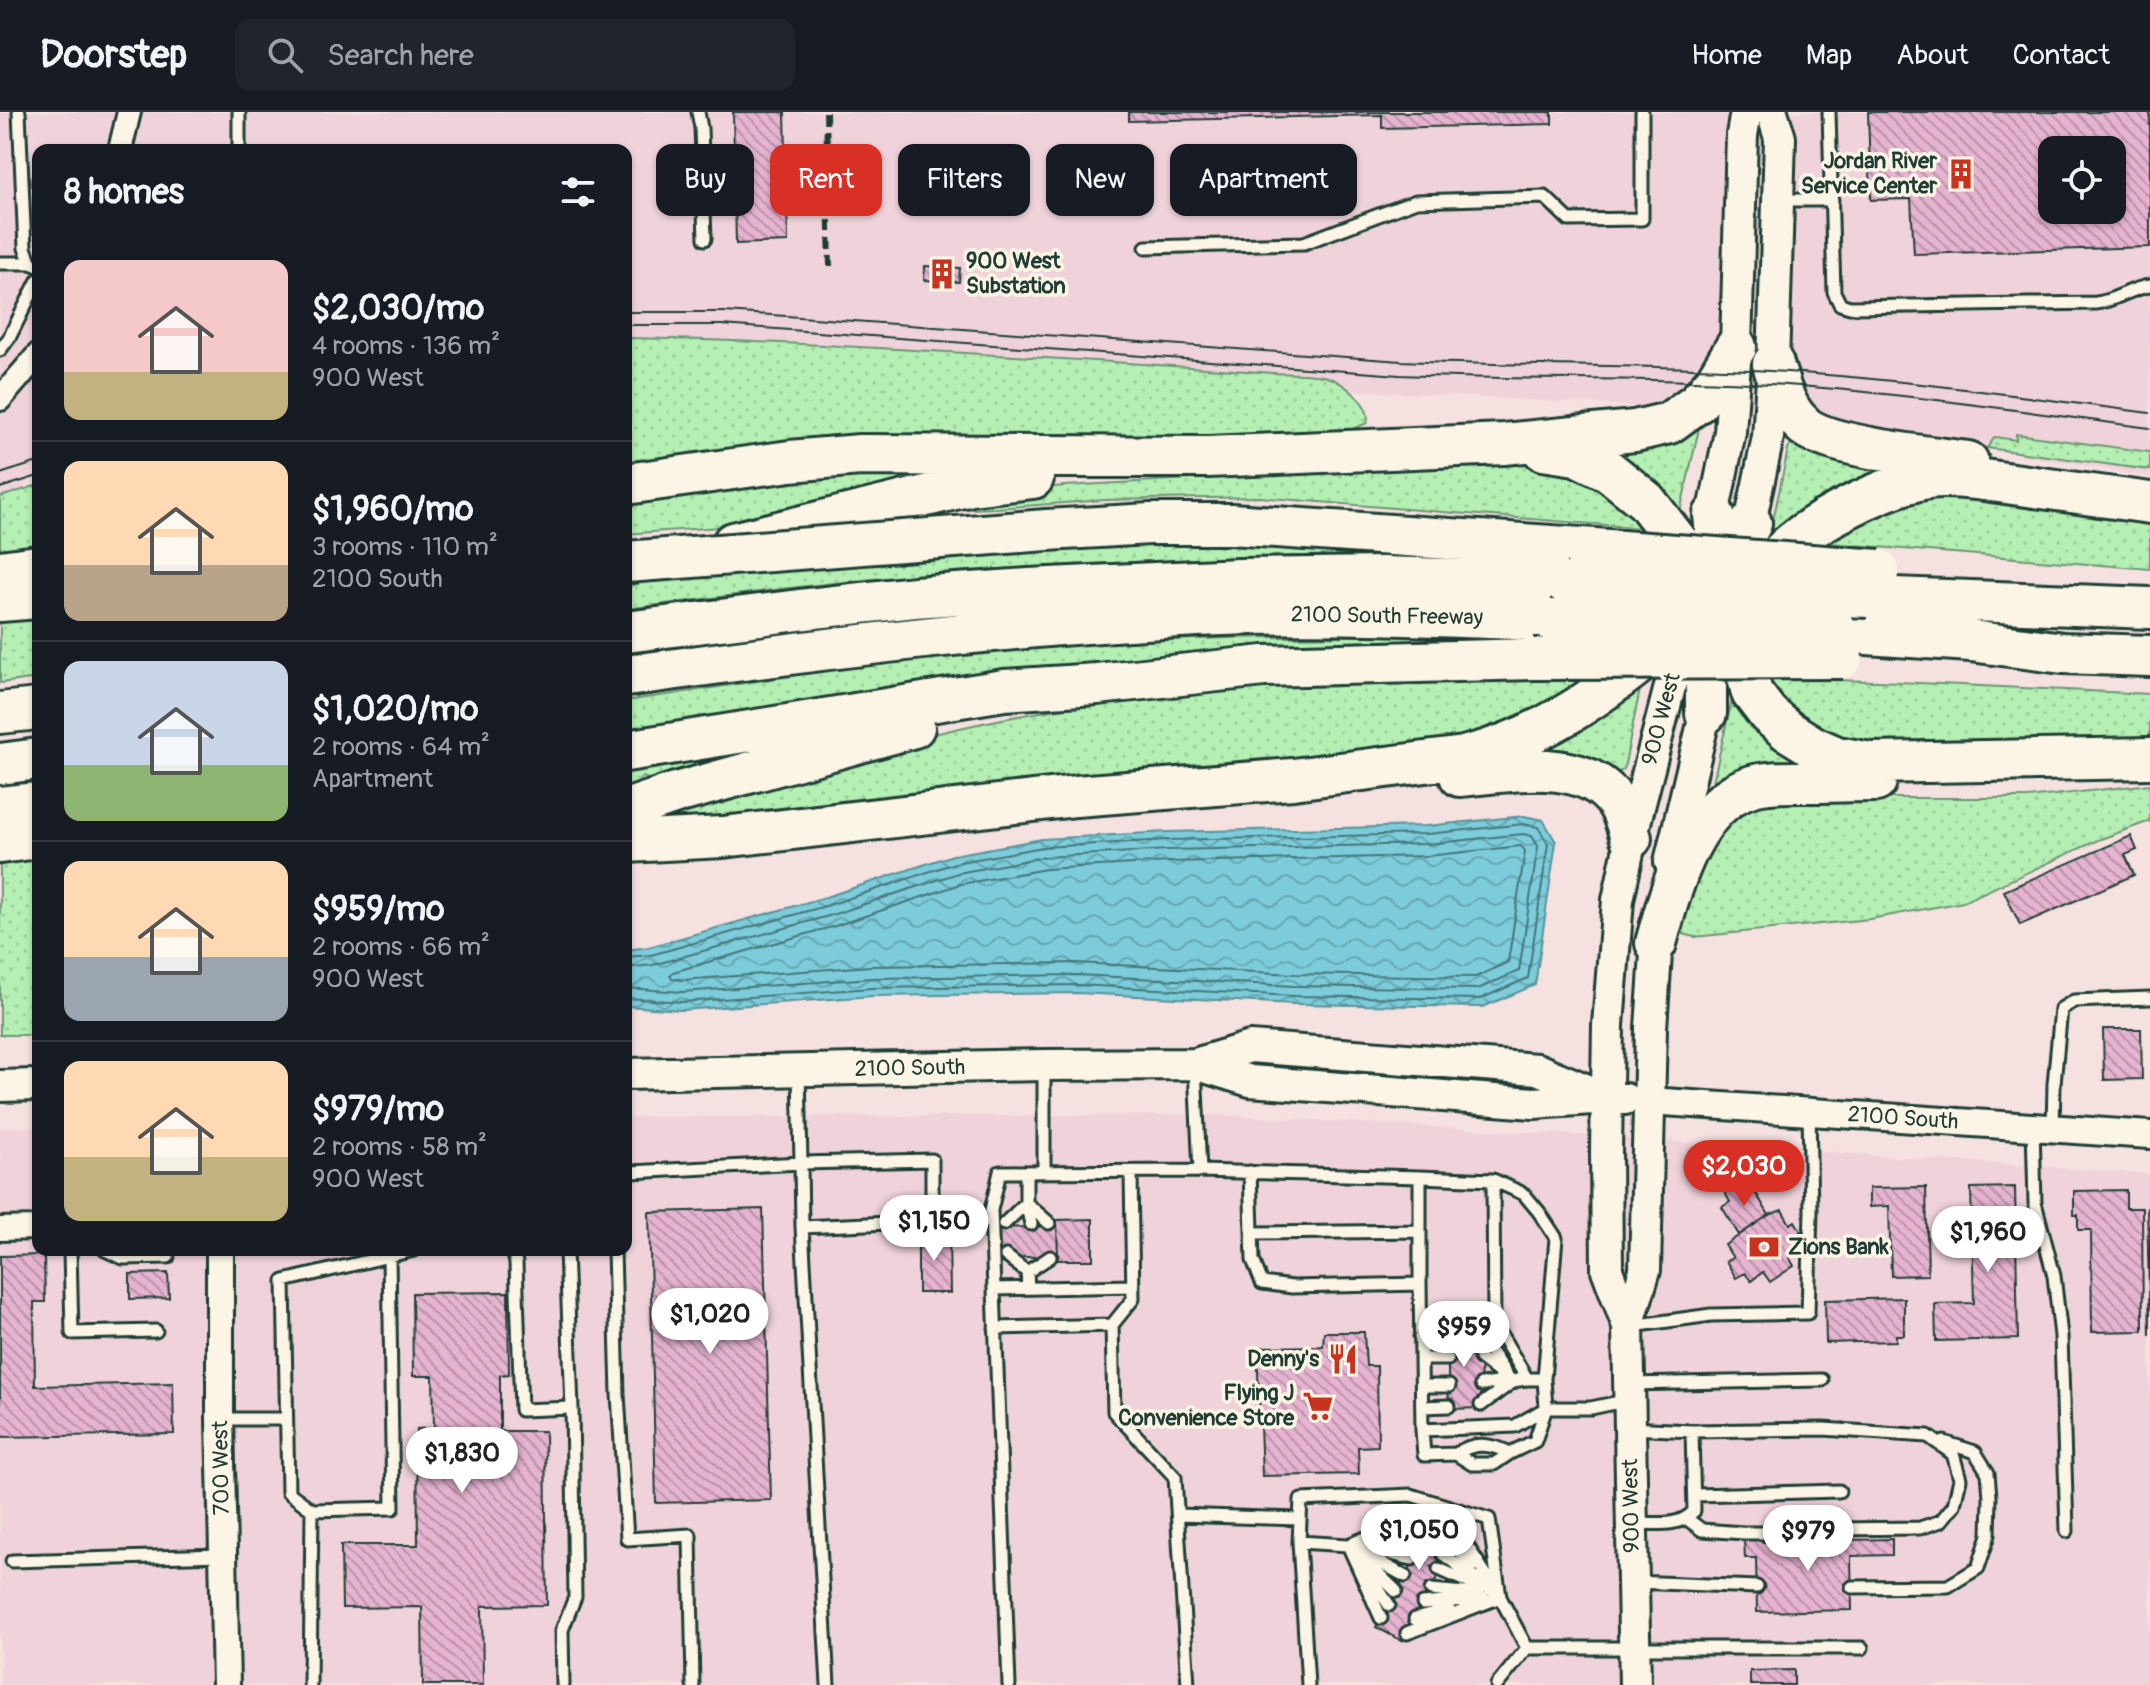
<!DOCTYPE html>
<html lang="en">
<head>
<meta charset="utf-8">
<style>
	:root { --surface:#171b24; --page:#20242c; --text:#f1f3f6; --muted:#9ea1a6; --line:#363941; --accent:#d93025 }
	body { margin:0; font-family:Pangolin,sans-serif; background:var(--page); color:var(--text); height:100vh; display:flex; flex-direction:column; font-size:30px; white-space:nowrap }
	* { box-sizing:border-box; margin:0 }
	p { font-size:26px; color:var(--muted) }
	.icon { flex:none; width:44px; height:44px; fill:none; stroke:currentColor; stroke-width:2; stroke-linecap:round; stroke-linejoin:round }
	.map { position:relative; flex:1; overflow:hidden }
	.details { position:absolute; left:32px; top:32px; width:600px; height:1112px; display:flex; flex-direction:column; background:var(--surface); border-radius:16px; box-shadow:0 2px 6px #0004 }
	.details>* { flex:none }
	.banner { position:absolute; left:656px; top:32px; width:760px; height:72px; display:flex; gap:16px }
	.buttons { position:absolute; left:2038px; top:24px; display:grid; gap:16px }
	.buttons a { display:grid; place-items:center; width:88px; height:88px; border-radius:16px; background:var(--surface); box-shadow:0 2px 6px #0004; font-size:40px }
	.price { position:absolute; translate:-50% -68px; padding:0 18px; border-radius:28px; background:#fff; color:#222; font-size:26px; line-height:52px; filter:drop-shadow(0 2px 4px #0008) }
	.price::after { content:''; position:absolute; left:50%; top:48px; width:24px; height:18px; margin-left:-12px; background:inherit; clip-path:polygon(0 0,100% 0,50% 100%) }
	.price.current { background:var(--accent); color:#fff }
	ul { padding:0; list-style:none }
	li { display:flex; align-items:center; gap:24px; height:200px; padding:0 32px }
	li+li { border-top:2px solid var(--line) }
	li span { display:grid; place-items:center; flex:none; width:224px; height:160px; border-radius:16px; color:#555 }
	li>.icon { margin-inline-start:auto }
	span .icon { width:96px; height:96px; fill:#fffc; stroke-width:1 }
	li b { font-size:34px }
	h2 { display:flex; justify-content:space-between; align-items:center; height:96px; padding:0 32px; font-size:34px }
	.chip { padding:0 28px; border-radius:16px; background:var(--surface); box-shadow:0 2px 6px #0004; font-size:28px; line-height:72px }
	.chip.current { background:var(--accent); color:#fff }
	header { display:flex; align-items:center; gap:48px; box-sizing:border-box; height:112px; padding:0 40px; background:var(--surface); border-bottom:2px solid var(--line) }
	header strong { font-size:38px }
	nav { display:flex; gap:44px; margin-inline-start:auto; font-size:28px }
	.search { width:560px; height:72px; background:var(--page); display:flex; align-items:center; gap:20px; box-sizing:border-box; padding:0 28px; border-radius:16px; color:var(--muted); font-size:30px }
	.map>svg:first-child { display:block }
</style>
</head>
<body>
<header>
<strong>Doorstep</strong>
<div class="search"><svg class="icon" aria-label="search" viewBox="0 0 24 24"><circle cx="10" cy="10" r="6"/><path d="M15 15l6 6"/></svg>Search here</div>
<nav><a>Home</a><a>Map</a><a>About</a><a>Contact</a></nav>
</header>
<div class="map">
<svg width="2150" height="1573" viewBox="0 0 2150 1573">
	<defs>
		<pattern id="grass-dots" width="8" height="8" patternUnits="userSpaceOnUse" patternTransform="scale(2)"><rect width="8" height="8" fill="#b5efb3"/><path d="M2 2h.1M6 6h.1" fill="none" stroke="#9bce9b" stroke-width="1.8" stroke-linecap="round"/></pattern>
		<pattern id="water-waves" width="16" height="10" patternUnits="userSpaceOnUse" patternTransform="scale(2)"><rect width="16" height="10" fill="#7dccdb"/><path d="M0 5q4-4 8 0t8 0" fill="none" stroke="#66a7b2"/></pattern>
		<pattern id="building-back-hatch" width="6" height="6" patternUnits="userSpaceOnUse" patternTransform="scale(2)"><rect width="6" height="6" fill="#e6b3d0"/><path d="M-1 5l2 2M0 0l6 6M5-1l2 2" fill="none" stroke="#ba93aa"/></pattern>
	</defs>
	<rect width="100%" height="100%" fill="#f5e1df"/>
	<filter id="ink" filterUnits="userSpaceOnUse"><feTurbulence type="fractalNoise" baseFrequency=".0125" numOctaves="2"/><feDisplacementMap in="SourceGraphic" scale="16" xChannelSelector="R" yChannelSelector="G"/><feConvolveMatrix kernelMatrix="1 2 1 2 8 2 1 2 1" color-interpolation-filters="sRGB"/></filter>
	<g filter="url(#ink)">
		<!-- built -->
		<path fill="#f0d3da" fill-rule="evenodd" d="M0,0h2150v365l-310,-53 -225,-19 -793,-44 -196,-2v-209h-588v309l-38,76zM2052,38h60v60h-60z
			M1221,1003l358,20 571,39v511h-2150v-557l38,-1v123h588v-133z"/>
		<!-- grass -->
		<path fill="url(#grass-dots)" stroke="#6a9674" stroke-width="2" d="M626,226c167,3 335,15 502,25 48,3 96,6 145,10 15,1 40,0 54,4 16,5 46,28 40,46l-24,10 -717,32z
			M1700,312l-20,88 -2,3 -71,-71z
			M2016,322l134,18v18l-163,-22 8,-11 21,3z
			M1796,330l103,19 -130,79 19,-91 2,-4z
			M1537,348l58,16 52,49 -6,3 -382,-31 -154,3 -108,8 -106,4 101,-18 72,-8 164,-9 27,-4z
			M953,359l-207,54 -120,9v-42l143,-19z
			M38,373v60l-38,5v-53z
			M1950,382l200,27v48l-321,-26 -1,-3 20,-12 65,-29z
			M1182,423l233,18c-162,4 -324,9 -486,21 -102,8 -202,22 -303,35v-22l73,-21 195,-5 5,4 11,-13z
			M38,500v66l-38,5v-69z
			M1418,523l-1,6 -160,8 -631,85v-33c120,-18 240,-38 361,-50 143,-13 287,-14 431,-16z
			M1642,567l-18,90 -7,5 -89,-22z
			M1763,567l115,2 272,13v46l-293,5 -57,-25z
			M1585,569l-26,19 -63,31 -65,14 -77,6 -146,19 -577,58c115,-37 229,-79 347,-104 121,-26 248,-37 372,-42 78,-3 157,-1 235,-1z
			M1736,584l99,76 -123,14 20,-86z
			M762,638l-105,32 -15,-5 -8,11 -8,3v-29z
			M2150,672v37l-52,19 -135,62 -93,17 -176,18 -14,-4 14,-47 19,-48 17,-26 50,-14h248z
			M38,736v187h-38v-182z"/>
		<!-- water -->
		<path fill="url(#water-waves)" stroke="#579398" stroke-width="2" d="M1524,704l19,4 13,22 -21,143 -52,22 -189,-3 -217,-11 -204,3 -191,14 -56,-4v-56l23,-3 177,-50 127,-42 89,-16 125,-7 259,-6z"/>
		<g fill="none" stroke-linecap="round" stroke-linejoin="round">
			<!-- shore -->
			<path stroke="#457677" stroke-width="2" d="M1521,734l4,5 -17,111 -32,15 -181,-3 -219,-11 -205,3 -189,14 -9,-1 -3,-3 3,-4 162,-46 126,-42 85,-15 123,-7 258,-6z
				M626,845l25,-2 178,-50 126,-42 88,-16 125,-7 259,-6 97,-10 14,3 10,17 -20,134 -48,21 -186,-3 -217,-11 -205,3 -190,14 -56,-4
				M626,856l27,-3 179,-50 126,-42 86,-16 124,-7 259,-6 96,-10 9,2 6,10 -19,125 -41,18 -184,-3 -217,-11 -205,3 -190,14 -56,-4"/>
		</g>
		<!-- building -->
		<path fill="url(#building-back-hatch)" stroke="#1f3d34" stroke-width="2" fill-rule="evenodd" d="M733,0h52l3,130 -52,2z
			M1129,0h423v12l-170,4v-13l-253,6z
			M1868,0h282v135l-236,7 -3,-55 -40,1zM2052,38h60v60h-60z
			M925,154l35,2 -1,14 -35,-2z
			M2131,724l6,14 -12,5 9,20 -114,50 -16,-34z
			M2103,917h38l1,50 -38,1z
			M1736,1070l9,12 8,-6 16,27 -30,20 -17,-28 8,-5 -7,-13z
			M1926,1075l2,88 -37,1 -2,-70 -20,1v-19z
			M2015,1075l3,152 -82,2 -1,-37 39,-1 -3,-115z
			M2126,1078v18h16l1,123 -51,1 -1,-102h-13v-15h-4v-24z
			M2150,1095v129l-3,-128z
			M763,1097l8,291 -115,3 -7,-291z
			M1782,1098l8,14 5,-3 6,10 -5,4 7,14 -14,8 5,9 -24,16 -7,-10 -12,9 -6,-8 -9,5 -10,-17 7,-3 -8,-13 44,-30z
			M1093,1107v41h-35l-1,-40z
			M1057,1114l1,30 -62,2v-30z
			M949,1121l1,60h-32v-59z
			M44,1143l1,47h-11l1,84 138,-3 1,51 -174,3v-181z
			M168,1161l1,25 -39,1v-25z
			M508,1180l1,82 -9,1v56h45l2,174 -65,1 1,79h-60l-1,-78 -80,1 -1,-63h77l-1,-116 17,-1 -1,-52h-20l-1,-83z
			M1904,1186v37h-8v6l-70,2 -1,-43z
			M1480,1217l1,79 -32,1 -2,-79z
			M1324,1220h40l2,34h11l1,80 -20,1 1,27 -97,2 -5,-129 66,-1z
			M1427,1390l28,8 -19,70 -34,61 -26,-14 34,-59z
			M1762,1427v3l130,-3v16l-41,1 1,54 -95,2 -1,-54h-11l-1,-18z
			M1794,1558v15h-44v-14z"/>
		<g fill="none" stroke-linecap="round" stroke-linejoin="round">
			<!-- service casing -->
			<g stroke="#1f3d34" stroke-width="17">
				<path id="service" d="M19,0l6,136 6,15 7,3
					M239,0v38
					M698,0l3,16 4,111
					M1829,0l5,180 6,12 10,3 246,-4c19,-2 34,-15 54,-17
					M1781,88h51
					M1146,135l158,-4 112,-42 129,-4 24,23 73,-1v-107
					M0,151h31
					M0,238l9,-12 29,-58
					M1044,953v107
					M1195,956l5,103
					M799,959l2,92 131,-3v61l-130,6 26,458
					M2033,1015l2,76 19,73 7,60 6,195
					M2053,1016l1,-44 7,-75 13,-8 76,-3
					M1250,1060l3,88 9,23 30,4 128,-3
					M1420,1065l73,3 31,14 15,18 17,26 -12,141 2,29 -11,33 -25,12
					M626,1066l5,-6 170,-9 1,64
					M1493,1068l1,143 33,56
					M1026,1091l23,20
					M1026,1091l5,21
					M1004,1112l22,-21v-31
					M1252,1121l168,-2
					M70,1138l2,83 84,-2
					M105,1138l18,8 45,-1
					M513,1138l3,13 5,147 51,-2
					M614,1138l4,144 9,145 63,-4 3,150
					M1006,1144l21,16 1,16
					M1027,1160l23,-15
					M994,1177l139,-3
					M1112,1213l21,-26 -2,-127
					M1632,1214l79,-11 97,-2 3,-102 -2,-99
					M995,1216l117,-3 2,87 61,65 13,208
					M1480,1224l32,47
					M1420,1225l27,-1
					M1480,1246l22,17
					M1421,1247h27
					M1629,1272l193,-4
					M1481,1273l46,-6h17
					M1422,1274h27
					M1481,1293l30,-22
					M1422,1295l27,-1
					M220,1307h66
					M1630,1316l62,3 2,80c-14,17 -40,12 -61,12
					M1422,1318l2,25 32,-1 16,10h22l16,-11c-19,-9 -36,-12 -54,1
					M1694,1383l145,-4
					M312,1398l81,-2 -4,-252
					M1178,1403l121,4
					M1687,1407l15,11 42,3h37l55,-4 84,-1 21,-7 13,-16 6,-26 -7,-25 -25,-18 -105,-7 -131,2
					M1452,1411l46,70
					M1448,1426l25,28
					M1376,1427l43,-9
					M1299,1430l49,3 33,73
					M1348,1433l75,-30
					M1353,1433l62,1
					M1372,1438l40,9
					M1355,1439l41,40
					M1363,1441l42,23
					M1443,1442l50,37
					M12,1449l210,-6
					M1439,1457l42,19
					M1367,1460l22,33
					M1634,1470l123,5
					M1852,1475l96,-1 30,-18 11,-33 1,-38 -2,-24 -13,-21 -31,-10
					M1431,1478l45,4
					M1423,1492l61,-6
					M1415,1507l34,-9
					M1407,1521l93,-36 27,51
					M310,1573l2,-175 -24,-18 -4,-211 130,-31
					M563,1573l-1,-55 13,-33 -3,-189 -6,-158
					M1009,1573l-18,-475 9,-38 200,-1 220,6v107l2,146 93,-4 31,-18h45l38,-8
					M1308,1573l-9,-143 2,-42 110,-5 78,24 11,78
					M1497,1573l30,-37h335"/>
			</g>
			<!-- minor casing -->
			<g stroke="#1f3d34" stroke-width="28">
				<path id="minor" d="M120,38l9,-38
					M0,287l38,-44
					M0,1117l38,-1"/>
			</g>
			<!-- tertiary casing -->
			<g stroke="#1f3d34" stroke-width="32">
				<path id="tertiary" d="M1649,989l501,34
					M220,1138v169l6,266"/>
			</g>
			<!-- secondary casing -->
			<g stroke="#1f3d34" stroke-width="36">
				<path id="secondary" d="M1709,423l21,-103 6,-85 6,-212 4,-23
					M1746,430l22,-105 5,-73 7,-226 -8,-26
					M1670,750l40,-168
					M1195,952l55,-17 287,22 65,27
					M626,962l418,-9 151,-1 55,17 284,22 73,-5 18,1
					M0,974l38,-1
					M1628,1214l-21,-56 -1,-118 2,-127 10,-125 13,-62 51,-198
					M1635,1573l-7,-359 17,-56 6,-242 7,-104"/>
			</g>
			<!-- motorway casing -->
			<g stroke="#1f3d34" stroke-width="46">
				<path id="motorway" d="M1773,252c7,23 12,45 30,61 23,22 130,32 165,37
					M1543,338l33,5 33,16 37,30 34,44 23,101 3,28v39
					M626,372l164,-23 70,-6 348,2 296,-13 131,-13 34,-8 29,-21 17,-20 21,-35
					M1714,403l6,56 32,122 16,21 20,17 26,16 23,10 33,6 280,-5
					M1047,418l103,-6h81l350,24
					M733,431l238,-58 62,-7
					M0,459l38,-5
					M1755,468c10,-10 19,-21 30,-31 30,-29 102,-64 143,-71 19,-3 38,0 56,2l166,23
					M1710,470l24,-27 17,-32
					M1868,485l282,11
					M0,489l38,-3
					M626,520l181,-23 108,-12 114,-8 210,-10 143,-2 183,6
					M1852,521l119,8 92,12 87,3
					M626,564c198,-28 397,-53 597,-61 109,-5 218,2 327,5
					M0,601l38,-4
					M626,639l378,-61 93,-6 167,-18 270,-7
					M0,652l38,-5
					M1460,664c50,-4 124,-21 157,27 7,10 10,23 14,35
					M0,695l38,-4
					M626,698l50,-17 238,-66
					M626,730l97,-5 353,-41 217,-17 171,-22c76,-19 132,-58 192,-107l4,-6
					M0,731l38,-5
					M1656,831c15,-54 36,-139 96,-157 18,-5 37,-4 55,-4 23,0 46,-1 69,-1"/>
			</g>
			<!-- service -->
			<use href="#service" stroke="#fcf5e5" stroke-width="11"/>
			<!-- minor -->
			<use href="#minor" stroke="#fcf5e5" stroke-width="22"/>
			<!-- tertiary -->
			<use href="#tertiary" stroke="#fcf5e5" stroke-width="26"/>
			<!-- secondary -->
			<use href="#secondary" stroke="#fcf5e5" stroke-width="30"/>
			<!-- motorway -->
			<use href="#motorway" stroke="#fcf5e5" stroke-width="40"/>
			<!-- tram -->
			<path stroke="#1f3d34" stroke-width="2" d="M626,200h98l62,4 615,45c123,6 246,3 369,10 127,7 254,26 380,42
				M626,213h96l678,50c123,6 247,2 370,9 127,8 254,28 380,44
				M0,362l38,-12
				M0,376l38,-12"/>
			<!-- rail -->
			<path stroke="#1f3d34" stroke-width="6" stroke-dasharray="12 6" stroke-linecap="butt" d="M826,0l4,154"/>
			<!-- motorway-bridge casing -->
			<g stroke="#1f3d34" stroke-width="46" stroke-linecap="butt">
				<path id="motorway-bridge" d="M1581,436l298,22
					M626,450l421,-32
					M1565,471l303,14
					M1550,508l288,12
					M1534,547l308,-1"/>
			</g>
			<!-- motorway-bridge -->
			<use href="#motorway-bridge" stroke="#fcf5e5" stroke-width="40"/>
		</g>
	</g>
	<!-- icons -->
	<defs>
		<g id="building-bare" transform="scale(2.4)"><path d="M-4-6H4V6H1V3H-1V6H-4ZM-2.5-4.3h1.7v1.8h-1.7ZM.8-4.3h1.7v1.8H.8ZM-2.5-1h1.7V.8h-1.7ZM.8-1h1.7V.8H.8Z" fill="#c8321e" stroke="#fcf5e5" stroke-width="2.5" paint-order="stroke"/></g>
		<g id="bank-bare" transform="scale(2.4)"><path d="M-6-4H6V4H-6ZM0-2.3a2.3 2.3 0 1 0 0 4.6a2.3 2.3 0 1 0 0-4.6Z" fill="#c8321e" stroke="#fcf5e5" stroke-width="2.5" paint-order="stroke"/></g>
		<g id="restaurant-bare" transform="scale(2.4)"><path d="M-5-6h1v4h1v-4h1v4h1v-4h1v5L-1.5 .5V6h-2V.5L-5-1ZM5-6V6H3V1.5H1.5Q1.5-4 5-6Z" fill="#c8321e" stroke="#fcf5e5" stroke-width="2.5" paint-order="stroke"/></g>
		<g id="supermarket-bare" transform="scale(2.4)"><path d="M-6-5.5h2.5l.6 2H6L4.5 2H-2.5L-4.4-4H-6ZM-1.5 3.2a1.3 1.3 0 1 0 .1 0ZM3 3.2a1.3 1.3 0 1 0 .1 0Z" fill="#c8321e" stroke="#fcf5e5" stroke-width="2.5" paint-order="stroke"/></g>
	</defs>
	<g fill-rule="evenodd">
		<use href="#building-bare" x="1961" y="62"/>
		<use href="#building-bare" x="942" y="162"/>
		<use href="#bank-bare" x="1764" y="1135"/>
		<use href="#restaurant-bare" x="1343" y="1247"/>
		<use href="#supermarket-bare" x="1318" y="1294"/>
	</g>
	<g text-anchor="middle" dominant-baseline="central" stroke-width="7" stroke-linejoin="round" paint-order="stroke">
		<!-- poi labels -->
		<g font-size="22" font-weight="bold" fill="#1f3d34" stroke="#fcf5e5" text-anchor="end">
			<text x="1937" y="49">Jordan River<tspan x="1937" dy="25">Service Center</tspan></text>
			<text x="966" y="149" text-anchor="start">900 West<tspan x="966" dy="25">Substation</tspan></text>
			<text x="1788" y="1135" text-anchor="start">Zions Bank</text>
			<text x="1319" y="1247">Denny's</text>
			<text x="1294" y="1281">Flying J<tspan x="1294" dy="25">Convenience Store</tspan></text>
		</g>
		<!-- street labels -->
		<g font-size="22" fill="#1f3d34" stroke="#fcf5e5">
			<text transform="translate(1387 504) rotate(1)">2100 South Freeway</text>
			<text transform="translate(1661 607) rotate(-75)">900 West</text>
			<text transform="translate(910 956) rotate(-1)">2100 South</text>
			<text transform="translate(1903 1006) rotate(4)">2100 South</text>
			<text transform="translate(221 1356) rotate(-91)">700 West</text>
			<text transform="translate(1631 1394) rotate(-91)">900 West</text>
		</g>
	</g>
</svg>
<div class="buttons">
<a><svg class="icon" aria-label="locate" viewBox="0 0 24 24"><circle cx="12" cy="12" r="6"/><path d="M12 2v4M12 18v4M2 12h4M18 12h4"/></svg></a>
</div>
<b class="price current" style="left:1744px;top:1096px">$2,030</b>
<b class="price" style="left:934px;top:1151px">$1,150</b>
<b class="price" style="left:1988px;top:1162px">$1,960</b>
<b class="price" style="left:710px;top:1244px">$1,020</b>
<b class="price" style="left:1464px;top:1257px">$959</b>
<b class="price" style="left:462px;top:1383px">$1,830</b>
<b class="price" style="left:1419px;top:1460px">$1,050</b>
<b class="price" style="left:1808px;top:1461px">$979</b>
<div class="banner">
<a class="chip">Buy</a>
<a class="chip current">Rent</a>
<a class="chip">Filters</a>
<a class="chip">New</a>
<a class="chip">Apartment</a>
</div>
<section class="details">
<h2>8 homes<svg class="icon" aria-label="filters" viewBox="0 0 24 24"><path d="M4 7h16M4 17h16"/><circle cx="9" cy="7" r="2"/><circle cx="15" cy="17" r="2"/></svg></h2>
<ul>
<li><span style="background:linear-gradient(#f6c9c9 70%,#c2b280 0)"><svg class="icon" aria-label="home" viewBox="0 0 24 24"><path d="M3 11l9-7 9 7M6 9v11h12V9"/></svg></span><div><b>$2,030/mo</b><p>4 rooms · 136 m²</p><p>900 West</p></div></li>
<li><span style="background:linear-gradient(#ffd9b3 65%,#b9a48a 0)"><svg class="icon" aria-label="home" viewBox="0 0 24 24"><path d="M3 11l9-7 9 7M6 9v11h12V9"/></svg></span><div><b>$1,960/mo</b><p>3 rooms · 110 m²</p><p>2100 South</p></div></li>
<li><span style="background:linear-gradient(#c9d6e8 65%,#8fb573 0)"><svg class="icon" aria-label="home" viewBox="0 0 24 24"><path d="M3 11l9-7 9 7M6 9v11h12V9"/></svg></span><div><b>$1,020/mo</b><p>2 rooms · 64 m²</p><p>Apartment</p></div></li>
<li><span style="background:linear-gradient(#ffd9b3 60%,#9aa5b1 0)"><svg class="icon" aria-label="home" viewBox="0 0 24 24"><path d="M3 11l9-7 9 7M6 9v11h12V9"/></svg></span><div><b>$959/mo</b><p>2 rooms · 66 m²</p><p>900 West</p></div></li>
<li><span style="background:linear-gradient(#ffd9b3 60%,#c2b280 0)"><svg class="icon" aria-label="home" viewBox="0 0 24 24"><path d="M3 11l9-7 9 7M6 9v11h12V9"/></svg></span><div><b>$979/mo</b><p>2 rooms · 58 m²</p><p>900 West</p></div></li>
</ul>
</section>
</div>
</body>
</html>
